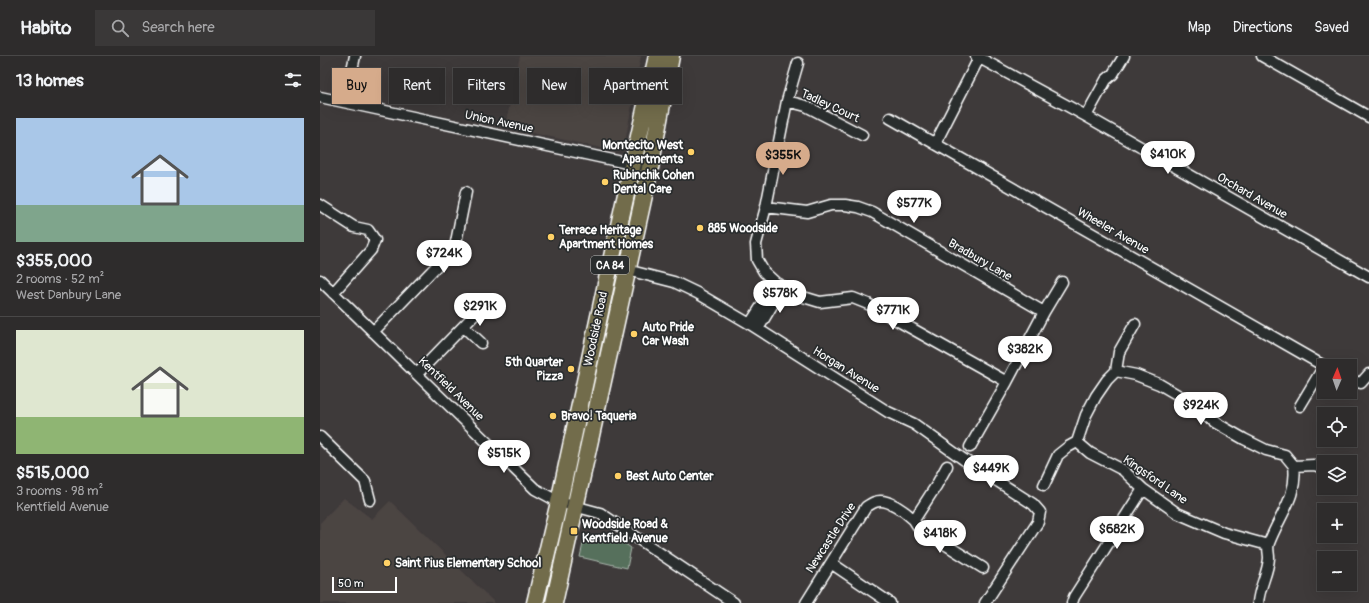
<!DOCTYPE html>
<html lang="en">
<head>
<meta charset="utf-8">
<style>
	:root { --surface:#2e2c2c; --page:#3a3838; --text:#f1f3f6; --muted:#a7a7a9; --line:#494848; --accent:#d6ab8b }
	body { margin:0; font-family:Pangolin,sans-serif; background:var(--page); color:var(--text); height:100vh; display:flex; flex-direction:column; font-size:15px; white-space:nowrap }
	* { box-sizing:border-box; margin:0 }
	p { font-size:13px; color:var(--muted) }
	.icon { flex:none; width:22px; height:22px; fill:none; stroke:currentColor; stroke-width:2; stroke-linecap:round; stroke-linejoin:round }
	.map { position:relative; flex:1; overflow:hidden }
	.drawer { display:flex; flex-direction:column; background:var(--surface); width:320px }
	.drawer>* { flex:none }
	.hud { position:absolute; left:12px; top:12px; width:380px; height:36px; display:flex; gap:8px }
	.needle { width:26px; rotate:2deg }
	.fabs { position:absolute; left:997px; top:303px; display:grid; gap:8px }
	.fabs a { display:grid; place-items:center; width:40px; height:40px; border-radius:0px; background:var(--surface); box-shadow:0 4px 16px #0002,0 0 0 1px var(--line); font-size:20px }
	.scale { position:absolute; left:12px; bottom:10px; width:65px; box-sizing:border-box; padding-left:4px; border:2px solid #fff; border-top:0; font-size:11px; line-height:14px; white-space:nowrap; color:#fff; -webkit-text-stroke:3px #2a2d2e; paint-order:stroke }
	.price { position:absolute; translate:-50% -34px; padding:0 9px; border-radius:14px; background:#fff; color:#222; font-size:13px; line-height:26px; filter:drop-shadow(0 1px 2px #0008) }
	.price::after { content:''; position:absolute; left:50%; top:24px; width:12px; height:9px; margin-left:-6px; background:inherit; clip-path:polygon(0 0,100% 0,50% 100%) }
	.price.current { background:var(--accent); color:#111 }
	ul { padding:0; list-style:none }
	li { display:grid; align-content:center; gap:8px; height:212px; padding:0 16px }
	li+li { border-top:1px solid var(--line) }
	li span { display:grid; place-items:center; height:124px; border-radius:0px; color:#555 }
	li>.icon { margin-inline-start:auto }
	span .icon { width:72px; height:72px; fill:#fffc; stroke-width:1 }
	li b { font-size:17px }
	h2 { display:flex; justify-content:space-between; align-items:center; height:48px; padding:0 16px; font-size:17px }
	.tag { padding:0 14px; border-radius:0px; background:var(--surface); box-shadow:0 4px 16px #0002,0 0 0 1px var(--line); font-size:14px; line-height:36px }
	.tag.current { background:var(--accent); color:#111 }
	header { display:flex; align-items:center; gap:24px; box-sizing:border-box; height:56px; padding:0 20px; background:var(--surface); border-bottom:1px solid var(--line) }
	header strong { font-size:19px }
	nav { display:flex; gap:22px; margin-inline-start:auto; font-size:14px }
	.search { width:280px; height:36px; background:var(--page); display:flex; align-items:center; gap:10px; box-sizing:border-box; padding:0 14px; border-radius:0px; color:var(--muted); font-size:15px }
	main { display:flex; flex:1; min-height:0 }
	.map>svg:first-child { display:block }
</style>
</head>
<body>
<header>
<strong>Habito</strong>
<div class="search"><svg class="icon" aria-label="search" viewBox="0 0 24 24"><circle cx="10" cy="10" r="6"/><path d="M15 15l6 6"/></svg>Search here</div>
<nav><a>Map</a><a>Directions</a><a>Saved</a></nav>
</header>
<main>
<section class="drawer">
<h2>13 homes<svg class="icon" aria-label="filters" viewBox="0 0 24 24"><path d="M4 7h16M4 17h16"/><circle cx="9" cy="7" r="2"/><circle cx="15" cy="17" r="2"/></svg></h2>
<ul>
<li><span style="background:linear-gradient(#a9c7e8 70%,#7fa58c 0)"><svg class="icon" aria-label="home" viewBox="0 0 24 24"><path d="M3 11l9-7 9 7M6 9v11h12V9"/></svg></span><div><b>$355,000</b><p>2 rooms · 52 m²</p><p>West Danbury Lane</p></div></li>
<li><span style="background:linear-gradient(#dfe7d0 70%,#8fb573 0)"><svg class="icon" aria-label="home" viewBox="0 0 24 24"><path d="M3 11l9-7 9 7M6 9v11h12V9"/></svg></span><div><b>$515,000</b><p>3 rooms · 98 m²</p><p>Kentfield Avenue</p></div></li>
</ul>
</section>
<div class="map">
<svg width="1049" height="547" viewBox="0 0 1049 547">
	<rect width="100%" height="100%" fill="#3e3a3a"/>
	<filter id="ink" filterUnits="userSpaceOnUse"><feTurbulence type="fractalNoise" baseFrequency=".025" numOctaves="2"/><feDisplacementMap in="SourceGraphic" scale="8" xChannelSelector="R" yChannelSelector="G"/><feConvolveMatrix kernelMatrix="1 2 1 2 8 2 1 2 1" color-interpolation-filters="sRGB"/></filter>
	<g filter="url(#ink)">
		<!-- built -->
		<path fill="#4c4443" d="M200,0h121l-15,81 -4,11 -4,2h-7l-106,-23z
			M24,442l28,21 18,-18 105,102h-175v-80z"/>
		<!-- green -->
		<path fill="#576f5c" stroke="#abb7ae" d="M265,479l39,8 7,5 -4,20 -47,-11z"/>
		<g fill="none" stroke-linecap="round" stroke-linejoin="round">
			<!-- street casing -->
			<g stroke="#fff" stroke-width="13">
				<path id="street" d="M656,0l110,60 283,161
					M942,0l107,61
					M478,7l-11,38 -21,106 -10,37 1,16 7,12 12,11 24,13 20,6 33,-4 15,6 139,78
					M0,41l330,71
					M467,45l19,5 56,29
					M25,46l10,-46
					M766,60l20,-36 7,-6 11,-18
					M570,62l434,248
					M615,88l44,-86
					M0,149l34,22 14,3 7,10 -4,10 -38,43
					M446,151l41,5 24,-7h14l13,2 14,5 172,100
					M307,214l47,12 23,11 53,31 138,88 26,12 49,35 70,45 7,8 -2,10 -53,81
					M0,224l215,209 24,13 41,11 134,90
					M430,268l26,-41
					M144,271l17,16
					M438,273l25,-42
					M53,276l82,-85 11,-55
					M796,315l20,4 23,9 24,14 33,25 28,16 22,11 19,5 9,11
					M97,318l69,-71
					M1030,324l11,3 8,-9
					M980,350l24,-40
					M0,381l45,44 5,19
					M757,386l13,11 33,17 20,19 34,24 47,20 44,12
					M650,391l37,-65 37,-70 18,-30
					M974,410l20,-1 10,3
					M724,429l14,-30 10,-8 9,-5 9,-27 10,-19 11,-16 9,-9 3,-19 16,-28
					M594,464l5,8 64,40
					M511,507l59,40
					M486,547l60,-96c3,-2 6,-4 9,-5 12,-5 31,10 39,18l22,-34 11,-20
					M752,547l2,-6 69,-108
					M938,547c1,-16 10,-29 11,-45 0,-5 -2,-10 0,-15 10,-27 29,-47 25,-77"/>
			</g>
			<!-- primary casing -->
			<g stroke="#fff" stroke-width="19">
				<path id="primary" d="M215,547l24,-101 50,-232 48,-214
					M234,547l96,-435 21,-112"/>
			</g>
			<!-- street -->
			<use href="#street" stroke="#2a2d2e" stroke-width="10"/>
			<!-- primary -->
			<use href="#primary" stroke="#726c4b" stroke-width="16"/>
		</g>
	</g>
	<!-- markers -->
	<g fill="#ffd166" stroke="#2a2d2e" stroke-width="1.5">
		<circle cx="371" cy="96" r="4"/>
		<circle cx="285" cy="126" r="4"/>
		<circle cx="380" cy="172" r="4"/>
		<circle cx="231" cy="181" r="4"/>
		<circle cx="314" cy="278" r="4"/>
		<circle cx="251" cy="313" r="4"/>
		<circle cx="233" cy="360" r="4"/>
		<circle cx="298" cy="420" r="4"/>
		<rect x="250" y="471" width="8" height="8" rx="2"/>
		<circle cx="67" cy="507" r="4"/>
	</g>
	<g text-anchor="middle" dominant-baseline="central" stroke-width="3.5" stroke-linejoin="round" paint-order="stroke">
		<!-- shield labels -->
		<rect fill="#2a2d2e" stroke="#bfc0c0" stroke-width="1" x="271" y="200" width="38" height="18" rx="3"/>
		<g font-size="11" font-weight="bold" fill="#fff">
			<text x="290" y="209">CA 84</text>
		</g>
		<!-- street labels -->
		<g font-size="12" fill="#fff" stroke="#2a2d2e">
			<text transform="translate(510 50) rotate(25)">Tadley Court</text>
			<text transform="translate(179 66) rotate(12)">Union Avenue</text>
			<text transform="translate(932 140) rotate(30)">Orchard Avenue</text>
			<text transform="translate(793 175) rotate(30)">Wheeler Avenue</text>
			<text transform="translate(660 204) rotate(30)">Bradbury Lane</text>
			<text transform="translate(276 273) rotate(-78)">Woodside Road</text>
			<text transform="translate(526 314) rotate(32)">Horgan Avenue</text>
			<text transform="translate(131 333) rotate(44)">Kentfield Avenue</text>
			<text transform="translate(835 424) rotate(35)">Kingsford Lane</text>
			<text transform="translate(511 482) rotate(-57)">Newcastle Drive</text>
		</g>
		<!-- poi labels -->
		<g font-size="12" font-weight="bold" fill="#fff" stroke="#2a2d2e" text-anchor="start">
			<text x="363" y="89" text-anchor="end">Montecito West<tspan x="363" dy="14">Apartments</tspan></text>
			<text x="293" y="119">Rubinchik Cohen<tspan x="293" dy="14">Dental Care</tspan></text>
			<text x="388" y="172">885 Woodside</text>
			<text x="239" y="174">Terrace Heritage<tspan x="239" dy="14">Apartment Homes</tspan></text>
			<text x="322" y="271">Auto Pride<tspan x="322" dy="14">Car Wash</tspan></text>
			<text x="243" y="306" text-anchor="end">5th Quarter<tspan x="243" dy="14">Pizza</tspan></text>
			<text x="241" y="360">Bravo! Taqueria</text>
			<text x="306" y="420">Best Auto Center</text>
			<text x="262" y="468">Woodside Road &amp;<tspan x="262" dy="14">Kentfield Avenue</tspan></text>
			<text x="75" y="507">Saint Pius Elementary School</text>
		</g>
	</g>
</svg>
<div class="fabs">
<a><svg class="needle" viewBox="-14 -14 28 28"><path d="M0-13l5 13h-10z" fill="#e53935"/><path d="M0 13l5-13h-10z" fill="#a7a7a9"/></svg></a>
<a><svg class="icon" aria-label="locate" viewBox="0 0 24 24"><circle cx="12" cy="12" r="6"/><path d="M12 2v4M12 18v4M2 12h4M18 12h4"/></svg></a>
<a><svg class="icon" aria-label="layers" viewBox="0 0 24 24"><path d="M12 4l9 5-9 5-9-5zM3 14l9 5 9-5"/></svg></a>
<a>+</a>
<a>−</a>
</div>
<div class="scale">50 m</div>
<b class="price" style="left:848px;top:119px">$410K</b>
<b class="price current" style="left:463px;top:120px">$355K</b>
<b class="price" style="left:594px;top:168px">$577K</b>
<b class="price" style="left:124px;top:218px">$724K</b>
<b class="price" style="left:460px;top:258px">$578K</b>
<b class="price" style="left:160px;top:271px">$291K</b>
<b class="price" style="left:573px;top:275px">$771K</b>
<b class="price" style="left:705px;top:314px">$382K</b>
<b class="price" style="left:881px;top:370px">$924K</b>
<b class="price" style="left:184px;top:418px">$515K</b>
<b class="price" style="left:671px;top:433px">$449K</b>
<b class="price" style="left:797px;top:494px">$682K</b>
<b class="price" style="left:620px;top:498px">$418K</b>
<div class="hud">
<a class="tag current">Buy</a>
<a class="tag">Rent</a>
<a class="tag">Filters</a>
<a class="tag">New</a>
<a class="tag">Apartment</a>
</div>
</div>
</main>
</body>
</html>
